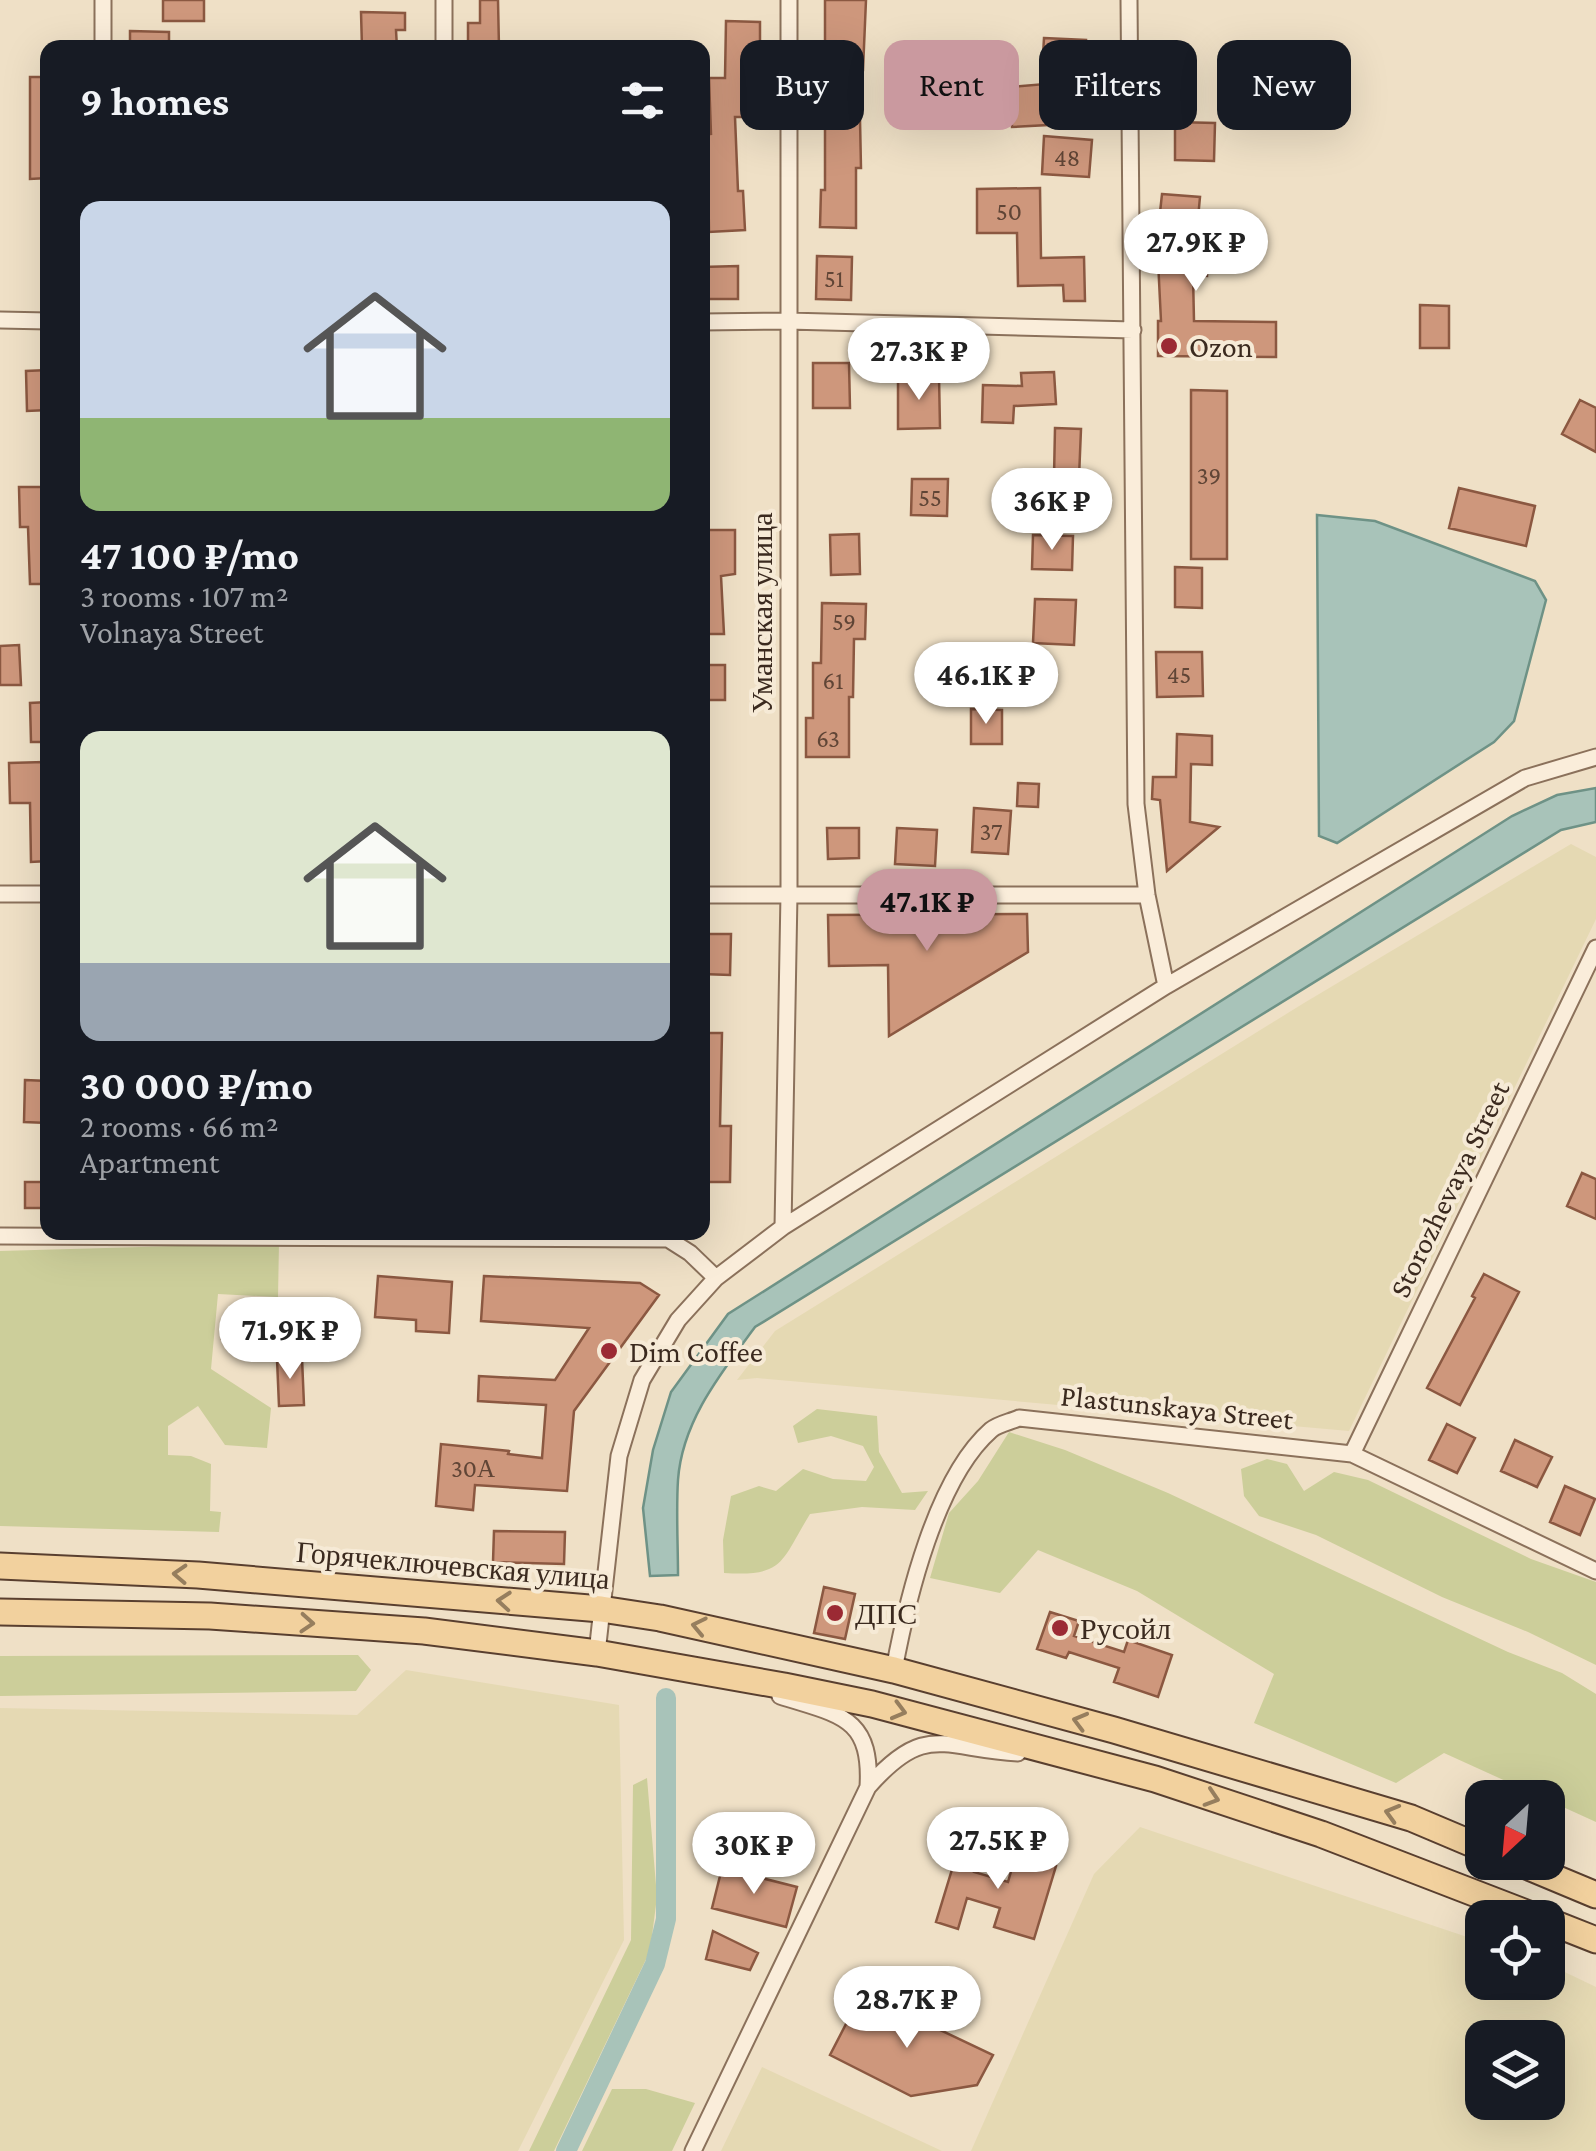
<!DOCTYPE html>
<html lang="en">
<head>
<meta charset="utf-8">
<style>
	:root { --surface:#171b24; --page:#242831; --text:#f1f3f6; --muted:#9ea1a6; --accent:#ca999f }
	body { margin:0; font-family:"Crimson Pro",serif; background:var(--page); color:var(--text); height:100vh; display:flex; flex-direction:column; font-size:38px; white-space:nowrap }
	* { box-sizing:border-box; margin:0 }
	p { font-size:32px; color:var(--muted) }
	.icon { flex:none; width:55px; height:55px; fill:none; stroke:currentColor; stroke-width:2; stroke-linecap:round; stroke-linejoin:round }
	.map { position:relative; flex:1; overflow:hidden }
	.panel { position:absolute; left:40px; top:40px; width:670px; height:1200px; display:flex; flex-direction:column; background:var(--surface); border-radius:20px; box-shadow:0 10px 40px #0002 }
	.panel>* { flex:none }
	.hud { position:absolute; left:740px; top:40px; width:705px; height:90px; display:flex; gap:20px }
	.needle { width:65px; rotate:206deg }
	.fabs { position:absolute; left:1465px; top:1780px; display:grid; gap:20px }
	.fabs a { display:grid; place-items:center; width:100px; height:100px; border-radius:20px; background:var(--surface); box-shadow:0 10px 40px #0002; font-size:50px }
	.price { position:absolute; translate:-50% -85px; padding:0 22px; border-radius:35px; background:#fff; color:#222; font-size:32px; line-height:65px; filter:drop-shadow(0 2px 5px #0008) }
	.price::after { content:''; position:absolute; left:50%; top:60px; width:30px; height:22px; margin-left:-15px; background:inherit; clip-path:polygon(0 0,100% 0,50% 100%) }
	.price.on { background:var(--accent); color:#111 }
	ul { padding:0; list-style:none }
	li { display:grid; align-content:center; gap:20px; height:530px; padding:0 40px }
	li span { display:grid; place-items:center; height:310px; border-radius:20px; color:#555 }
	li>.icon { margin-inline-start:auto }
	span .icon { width:180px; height:180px; fill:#fffc; stroke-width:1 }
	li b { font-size:42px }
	h2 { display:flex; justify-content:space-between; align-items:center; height:120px; padding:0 40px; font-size:42px }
	.chip { padding:0 35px; border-radius:20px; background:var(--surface); box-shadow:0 10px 40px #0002; font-size:35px; line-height:90px }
	.chip.on { background:var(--accent); color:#111 }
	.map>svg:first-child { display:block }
</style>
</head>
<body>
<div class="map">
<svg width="1596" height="2151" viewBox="0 0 1596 2151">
	<rect width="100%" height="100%" fill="#efe0c6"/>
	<!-- farmland -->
	<path fill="#e5d9b3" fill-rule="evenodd" d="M1571,844l25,13v62l-247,512 -592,-53 -20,2 38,-49 529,-328z
		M406,1670l213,35 5,235 -106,211h-518v-443l357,7z
		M1140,1827l342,115v40h66v-18l48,23v164h-625l123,-277zM1482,2038h66v64h-66z
		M762,2067l180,84h-221z"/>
	<!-- green -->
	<path fill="#ccce9a" d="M279,1243l-1,54 -60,-3 -7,75 60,39 -4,40 -42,-3 -27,-39 -30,20v29l23,1 20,8 -1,47 11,1 -2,20 -219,-6v-275z
		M817,1409l60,7 2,36 23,41 26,-2 -13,19 -53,-3 -52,7c-29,47 -25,63 -86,59l-1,-33 8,-44 28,-10 17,5 27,-22 30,10 33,2 8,-14 -11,-21 -32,-10 -33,7 -5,-17z
		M1009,1432l56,18 103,43 340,159 54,21 34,21v128l-152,-69 -48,30 -142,-60 20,-49 -137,-83 -99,-41 -38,43 -70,-15 19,-65 29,-32z
		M1267,1459l20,5 17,27 30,-19 34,8 163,79 65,23v83l-68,-33 -86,-35 -126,-62 -57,-19 -15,-20 -3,-27z
		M358,1655l13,15 -15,21 -356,5v-40z
		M647,1778l10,119 -7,54 -96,200h-25l102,-211 2,-155z
		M612,2089h34l49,14 -23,48h-90z"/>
	<!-- water -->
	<path fill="#a8c3b9" stroke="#6e9286" stroke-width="2.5" d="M1317,515l58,6 160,60 11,19 -32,121 -20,21 -157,101 -18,-7z
		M1596,788v34l-35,8 -806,497c-34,46 -73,94 -77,153 -2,31 0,64 0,95l-28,1 -7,-68 10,-58 18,-58 57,-78 784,-498 45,-21z"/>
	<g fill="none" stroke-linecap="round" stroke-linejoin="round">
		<!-- canal -->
		<path stroke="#a8c3b9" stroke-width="20" d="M566,2151l89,-187 11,-45v-221"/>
	</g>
	<!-- building -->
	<path fill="#ce977c" stroke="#8b5841" stroke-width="2.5" d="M163,0h41v21h-41z
		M480,0h18l1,48h-31v-25h12z
		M825,0h41l-3,70h-4l2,98h-5v60l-36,-1 1,-37h4z
		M361,12l44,1v17h-9l1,18h-35z
		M726,21l34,1v35h-16l1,60h-10l3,74h5l2,39 -36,2 -1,-58 -6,1v-40l9,-1 -2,-56h16z
		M130,31l39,1v16h-39z
		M1044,38l42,2 -2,34 -42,-2z
		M30,77h18v101l-18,1z
		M1045,84l3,41 -36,2 -2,-40z
		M1175,122l40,1 -1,38 -39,-1z
		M1044,136l48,4 -3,37 -47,-3z
		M1040,188l1,70 43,-1 1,44h-21l-1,-16 -45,1 -1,-53h-40v-44z
		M1162,194l38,3 -4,43h11v36l-14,-1 1,46 82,1v35l-118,-1v-35h3l-4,-81z
		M817,256l35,1 -1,43 -35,-1z
		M738,266v33h-35l-1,-32z
		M1420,305l29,1v42h-29z
		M813,363h36l1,45h-37z
		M48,370v40l-21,1 -1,-40z
		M1054,372l2,32 -42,2 -1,17 -31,-1 1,-37 39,1 -1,-13z
		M939,376l1,52 -42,1v-52z
		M1191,390l36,1v168h-36z
		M1580,400l16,8v44l-34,-18z
		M1055,428l26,1 -2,49 -25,-1z
		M912,479h36l-1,37 -36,-1z
		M19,487h29v97h-18l-2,-57h-8z
		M1459,488l76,18 -9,40 -77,-18z
		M702,530h33v44l-14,2 3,58h-22z
		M859,534l1,40 -29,1 -1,-40z
		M1033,535l40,1 -1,34 -40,-1z
		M1175,567l27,1v40l-27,-1z
		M1035,599l41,1 -2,45 -41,-2z
		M822,603l44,1 -1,35h-11l-1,58h-4v60h-43v-39h7v-55h8z
		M19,645l2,40h-21v-39z
		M1156,652h46l1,44 -46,1z
		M1006,655l36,2 -2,39 -36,-2z
		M702,665h23v35h-23z
		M48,702v40h-17l-1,-39z
		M971,709l31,1v34h-31z
		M1177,734l35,2v29l-21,-1 -1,58 29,5 -52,44 -7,-71 -8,-1 1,-22h23z
		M44,762l4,99 -17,1 -1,-59h-20l-1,-40z
		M1018,783l21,1 -1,23 -21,-1z
		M974,808l37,3 -3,43 -36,-2z
		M827,828h32v30l-31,1z
		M897,828l40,2 -2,36 -40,-2z
		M1027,914l1,38 -139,84 -1,-71 -59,1 -1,-51z
		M702,934h29l-1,41 -28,-1z
		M702,1033h20l-2,93h11l-1,56h-28z
		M25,1080l23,1v42l-24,-1z
		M1582,1173l14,6v40l-29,-13z
		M25,1182h23v26h-23z
		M1484,1274l35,18 -59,113 -33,-17 48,-90 -3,-2z
		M378,1276l74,6 -3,51 -33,-2v-11l-41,-3z
		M484,1276l156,7 19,12 -85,116 -7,80 -92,-6 -2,25 -37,-4 5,-62 68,7 -1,3 34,4 4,-53 -68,-4 1,-25 76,4 34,-52 -108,-7z
		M245,1303l28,17 -23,37 -28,-18z
		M302,1358l2,47 -25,1 -2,-47z
		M1447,1424l28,14 -18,35 -28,-13z
		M1515,1440l37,17 -15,30 -36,-16z
		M1565,1486l30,13 -15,36 -30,-13z
		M494,1531l71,1 -1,32 -71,-2z
		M824,1587l31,7 -10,45 -31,-6z
		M1050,1612l29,9 -5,15 50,16 4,-12 44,15 -14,42 -44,-15 5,-14 -50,-16 -3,6 -29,-9z
		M961,1840l21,6 -8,26 34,10 8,-28 40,12 -22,73 -40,-12 6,-19 -33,-10 -9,31 -22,-7z
		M722,1868l75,19 -11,40 -74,-19z
		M713,1931l45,22 -8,17 -44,-11z
		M862,1993l131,62 -16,30 -66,11 -81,-41z"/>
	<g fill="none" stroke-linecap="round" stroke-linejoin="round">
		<!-- street casing -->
		<g stroke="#8b715b" stroke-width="19">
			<path id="street" d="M103,0v48
				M444,0v48
				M1129,0l7,804 11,91 19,91
				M0,320l48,1
				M702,322l86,-1 345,9
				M0,894h48
				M702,895h445
				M783,1227l6,-333v-894
				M0,1236l668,3 22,14 26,25
				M1352,1454l244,-506
				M597,1653l22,-197 23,-76 36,-60 38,-42 67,-51 383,-241 359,-208 71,-21
				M894,1670c13,-70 42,-192 97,-240 7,-6 19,-8 28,-12l333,36 244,117
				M780,1696c59,19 92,20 88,91
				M693,2151l175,-364c58,-66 75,-38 150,-34"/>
		</g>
		<!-- primary casing -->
		<g stroke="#593f2f" stroke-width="29">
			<path id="primary" d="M0,1566l198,9 403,34 59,9 234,52 220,60 297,88 71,30
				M0,1612l210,4 214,15 173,22 187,33 88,18 283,75 166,55 218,84
				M1517,1862l79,33
				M1548,1921l48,19"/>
		</g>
		<!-- street -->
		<use href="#street" stroke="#faedda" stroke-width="15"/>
		<!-- primary -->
		<use href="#primary" stroke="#f2d19e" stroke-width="25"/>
	</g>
	<!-- one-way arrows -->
	<defs><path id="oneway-chevron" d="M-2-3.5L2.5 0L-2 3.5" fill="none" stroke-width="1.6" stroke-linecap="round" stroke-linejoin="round" transform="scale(2.5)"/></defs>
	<g stroke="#967e5e">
		<use href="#oneway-chevron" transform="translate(180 1574) rotate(-177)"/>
		<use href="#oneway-chevron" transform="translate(504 1601) rotate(-175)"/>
		<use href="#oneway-chevron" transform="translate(307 1623) rotate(4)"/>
		<use href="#oneway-chevron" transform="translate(699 1626) rotate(-168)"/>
		<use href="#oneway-chevron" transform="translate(899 1711) rotate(15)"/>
		<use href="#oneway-chevron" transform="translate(1080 1721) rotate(-165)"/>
		<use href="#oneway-chevron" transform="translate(1212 1798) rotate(18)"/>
		<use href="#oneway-chevron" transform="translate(1392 1813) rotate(-164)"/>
	</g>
	<!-- markers -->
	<g fill="#9b2a34" stroke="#f6ead6" stroke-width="4">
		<circle cx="1169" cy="346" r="10"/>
		<circle cx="609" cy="1351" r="10"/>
		<circle cx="835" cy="1613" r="10"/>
		<circle cx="1060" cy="1628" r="10"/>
	</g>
	<g text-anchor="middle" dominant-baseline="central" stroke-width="8" stroke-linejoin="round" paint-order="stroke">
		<!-- number labels -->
		<g font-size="25" fill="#604536">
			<text x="1067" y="157">48</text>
			<text x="1009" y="211">50</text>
			<text x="834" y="278">51</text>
			<text x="1209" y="475">39</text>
			<text x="930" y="497">55</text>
			<text x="844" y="621">59</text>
			<text x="1179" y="674">45</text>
			<text x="833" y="680">61</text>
			<text x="828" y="738">63</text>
			<text x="991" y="831">37</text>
			<text x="473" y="1468">30А</text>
		</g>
		<!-- poi labels -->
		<g font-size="30" fill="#3b2a1f" stroke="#f6ead6" text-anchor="start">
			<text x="1189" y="346">Ozon</text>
			<text x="629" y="1351">Dim Coffee</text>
			<text x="855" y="1613">ДПС</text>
			<text x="1080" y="1628">Русойл</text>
		</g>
		<!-- street labels -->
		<g font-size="30" fill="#3b2a1f" stroke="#f6ead6">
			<text transform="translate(761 613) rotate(-90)">Уманская улица</text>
			<text transform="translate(1449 1189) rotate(-64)">Storozhevaya Street</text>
			<text transform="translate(1177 1407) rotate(6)">Plastunskaya Street</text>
			<text transform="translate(453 1565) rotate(5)">Горячеключевская улица</text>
		</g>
	</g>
</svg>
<div class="fabs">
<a><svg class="needle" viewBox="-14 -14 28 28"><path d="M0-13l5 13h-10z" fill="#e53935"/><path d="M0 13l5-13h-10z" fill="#9ea1a6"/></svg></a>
<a><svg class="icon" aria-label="locate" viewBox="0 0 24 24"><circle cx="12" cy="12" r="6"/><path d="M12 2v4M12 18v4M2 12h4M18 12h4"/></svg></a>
<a><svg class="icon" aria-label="layers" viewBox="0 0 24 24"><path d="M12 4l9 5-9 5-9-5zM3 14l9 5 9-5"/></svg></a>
</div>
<b class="price" style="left:1196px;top:294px">27.9K ₽</b>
<b class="price" style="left:919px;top:403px">27.3K ₽</b>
<b class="price" style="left:1052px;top:553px">36K ₽</b>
<b class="price" style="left:986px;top:727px">46.1K ₽</b>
<b class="price on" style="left:927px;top:954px">47.1K ₽</b>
<b class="price" style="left:290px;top:1382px">71.9K ₽</b>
<b class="price" style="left:998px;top:1892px">27.5K ₽</b>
<b class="price" style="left:754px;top:1897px">30K ₽</b>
<b class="price" style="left:907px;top:2051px">28.7K ₽</b>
<div class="hud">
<a class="chip">Buy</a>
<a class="chip on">Rent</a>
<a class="chip">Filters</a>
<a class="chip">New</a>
</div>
<section class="panel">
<h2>9 homes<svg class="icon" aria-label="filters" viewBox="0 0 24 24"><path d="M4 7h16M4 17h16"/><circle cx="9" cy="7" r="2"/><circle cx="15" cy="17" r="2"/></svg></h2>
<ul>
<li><span style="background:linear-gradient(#c9d6e8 70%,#8fb573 0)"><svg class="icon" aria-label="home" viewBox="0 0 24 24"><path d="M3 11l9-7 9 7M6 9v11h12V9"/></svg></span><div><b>47 100 ₽/mo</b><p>3 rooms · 107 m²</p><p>Volnaya Street</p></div></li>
<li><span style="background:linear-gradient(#dfe7d0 75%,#9aa5b1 0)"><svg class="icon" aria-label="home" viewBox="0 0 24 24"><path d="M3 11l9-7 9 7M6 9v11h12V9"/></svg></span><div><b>30 000 ₽/mo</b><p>2 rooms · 66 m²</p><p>Apartment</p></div></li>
</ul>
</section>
</div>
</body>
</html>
